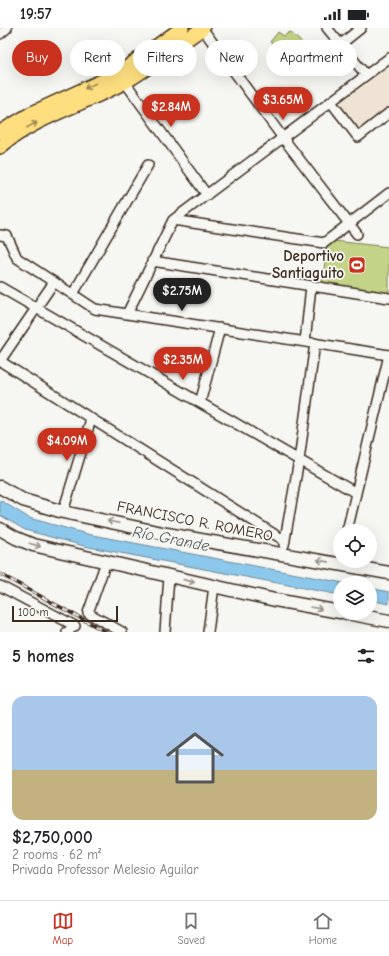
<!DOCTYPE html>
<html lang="en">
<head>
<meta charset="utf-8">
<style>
	:root { --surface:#fff; --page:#f2f2f2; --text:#202124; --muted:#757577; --line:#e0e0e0; --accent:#c8321e }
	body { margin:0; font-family:"Comic Neue",sans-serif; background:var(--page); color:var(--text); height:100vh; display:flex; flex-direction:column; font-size:15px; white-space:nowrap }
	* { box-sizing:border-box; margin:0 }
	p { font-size:13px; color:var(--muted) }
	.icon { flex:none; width:22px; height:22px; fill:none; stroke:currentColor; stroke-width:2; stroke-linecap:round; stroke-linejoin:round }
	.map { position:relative; height:604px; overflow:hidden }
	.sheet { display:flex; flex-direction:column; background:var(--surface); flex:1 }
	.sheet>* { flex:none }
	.hud { position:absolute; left:12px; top:12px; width:365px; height:36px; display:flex; gap:8px }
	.fabs { position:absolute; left:333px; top:496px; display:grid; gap:8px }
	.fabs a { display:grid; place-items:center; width:44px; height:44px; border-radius:50%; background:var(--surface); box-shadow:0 4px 16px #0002; font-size:20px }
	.scale { position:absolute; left:12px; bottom:10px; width:106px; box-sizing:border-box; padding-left:4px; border:2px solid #3b2a1e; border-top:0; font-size:11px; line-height:14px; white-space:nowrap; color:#3b2a1e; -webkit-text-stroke:3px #f6f6f2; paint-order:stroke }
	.price { position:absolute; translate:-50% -34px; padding:0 9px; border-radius:14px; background:var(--accent); color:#fff; font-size:13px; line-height:26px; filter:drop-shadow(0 1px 2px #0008) }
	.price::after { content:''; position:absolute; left:50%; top:24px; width:12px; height:9px; margin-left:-6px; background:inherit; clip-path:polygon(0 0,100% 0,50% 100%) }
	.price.active { background:#222; color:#fff }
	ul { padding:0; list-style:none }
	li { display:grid; align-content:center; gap:8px; height:212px; padding:0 12px }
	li+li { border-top:1px solid var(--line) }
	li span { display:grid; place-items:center; height:124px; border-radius:12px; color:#555 }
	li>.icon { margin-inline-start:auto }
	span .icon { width:72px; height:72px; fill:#fffc; stroke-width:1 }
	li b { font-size:17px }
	h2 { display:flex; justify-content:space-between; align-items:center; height:48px; padding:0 12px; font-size:17px }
	.tag { padding:0 14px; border-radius:18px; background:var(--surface); box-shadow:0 4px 16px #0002; font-size:14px; line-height:36px }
	.tag.active { background:var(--accent); color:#fff }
	.status { display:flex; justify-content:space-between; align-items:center; height:28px; padding:0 20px; background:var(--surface); direction:ltr }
	.status svg { height:11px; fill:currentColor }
	.menu { display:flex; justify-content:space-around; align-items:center; height:56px; border-top:1px solid var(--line); background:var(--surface); font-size:11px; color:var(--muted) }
	.menu a { display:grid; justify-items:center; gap:2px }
	.menu .active { color:var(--accent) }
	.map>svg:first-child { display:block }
</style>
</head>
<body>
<div class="status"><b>19:57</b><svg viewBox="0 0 49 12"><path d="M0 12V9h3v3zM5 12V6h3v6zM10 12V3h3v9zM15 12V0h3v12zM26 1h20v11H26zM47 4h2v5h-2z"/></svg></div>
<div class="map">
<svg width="389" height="604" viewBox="0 0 389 604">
	<rect width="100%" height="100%" fill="#f6f6f2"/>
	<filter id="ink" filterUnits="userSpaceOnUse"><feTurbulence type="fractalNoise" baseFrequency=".025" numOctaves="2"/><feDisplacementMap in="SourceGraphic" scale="8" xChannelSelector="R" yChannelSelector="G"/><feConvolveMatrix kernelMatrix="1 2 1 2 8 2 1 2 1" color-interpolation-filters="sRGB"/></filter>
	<g filter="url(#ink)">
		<!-- built -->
		<path fill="#efe3d5" d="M389,37v42l-33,25 -20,-27z"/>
		<!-- green -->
		<path fill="#c3d387" stroke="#7f7e52" d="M278,4l6,4 6,-4 33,30 -14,10 -39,-30z
			M334,213l55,6v46l-67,-9 5,-38z"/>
		<!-- water -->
		<path fill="#8cc8ec" stroke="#6c899a" d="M0,472l29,18 58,16 257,49h-4v12l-256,-49 -59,-16 -25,-15z
			M370,560l19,4v12l-19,-4z"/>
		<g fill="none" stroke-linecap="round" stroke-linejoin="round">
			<!-- street casing -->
			<g stroke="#3b2a1e" stroke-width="12">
				<path id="street" d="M202,0l81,110 74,96
					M327,0l39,47
					M0,6l7,-6
					M341,16l20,-16
					M122,50l85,117
					M331,74l27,35 31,-24
					M173,192l151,23 65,-50
					M0,207l7,1 10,22 78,51 294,46
					M152,233l237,37
					M0,259l356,206
					M73,266l75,-129
					M127,286l46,-94 216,-162
					M305,314l6,-56
					M0,333l285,180
					M0,333l54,-79
					M200,375l20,-75
					M63,484l28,-93
					M347,503l42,-176
					M284,517l15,-85 16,-117
					M106,534l-18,51 34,19
					M0,558l75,40 -8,6
					M165,604l4,-56
					M208,604l6,-46"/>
			</g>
			<!-- secondary casing -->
			<g stroke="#3b2a1e" stroke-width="15">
				<path id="secondary" d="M0,459l23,13 40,12 104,22 222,39
					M0,501l16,9 17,7 242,55 65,12
					M346,585l43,8"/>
			</g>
			<!-- primary casing -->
			<g stroke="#3b2a1e" stroke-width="16">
				<path id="primary" d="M0,104l30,-18 89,-41 63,-45
					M0,119c37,-31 83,-42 125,-65 25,-14 53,-37 78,-54"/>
			</g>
			<!-- street -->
			<use href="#street" stroke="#f6f6f2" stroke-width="9"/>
			<!-- secondary -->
			<use href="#secondary" stroke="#f6f6f2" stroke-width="12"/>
			<!-- primary -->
			<use href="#primary" stroke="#fedf80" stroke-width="13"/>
			<!-- rail casing -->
			<g stroke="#3b2a1e" stroke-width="3.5">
				<path id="rail" d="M0,546l106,58"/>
			</g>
			<!-- rail -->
			<use href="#rail" stroke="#f6f6f2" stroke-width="2" stroke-dasharray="6" stroke-linecap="butt"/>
		</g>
		<!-- one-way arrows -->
		<defs><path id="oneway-shaft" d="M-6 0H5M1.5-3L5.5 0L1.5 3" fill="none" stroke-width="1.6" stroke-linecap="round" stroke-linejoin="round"/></defs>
		<g stroke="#9c844f">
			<use href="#oneway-shaft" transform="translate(90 58) rotate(154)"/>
			<use href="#oneway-shaft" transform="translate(32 97) rotate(-28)"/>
		</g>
		<g stroke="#989088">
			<use href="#oneway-shaft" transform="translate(113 494) rotate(-168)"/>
			<use href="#oneway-shaft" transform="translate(35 517) rotate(16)"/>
			<use href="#oneway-shaft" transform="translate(323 533) rotate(-169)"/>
			<use href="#oneway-shaft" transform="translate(189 553) rotate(13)"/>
			<use href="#oneway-shaft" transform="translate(316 580) rotate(10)"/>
		</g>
	</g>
	<!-- icons -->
	<defs>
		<g id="stadium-square" transform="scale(0.9)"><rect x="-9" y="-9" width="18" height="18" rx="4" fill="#c8321e" stroke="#f6f6f2"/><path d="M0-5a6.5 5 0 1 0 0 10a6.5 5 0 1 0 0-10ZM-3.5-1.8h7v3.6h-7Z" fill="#fff"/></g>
	</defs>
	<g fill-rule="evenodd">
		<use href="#stadium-square" x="357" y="237"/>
	</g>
	<g text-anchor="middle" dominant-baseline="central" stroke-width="3.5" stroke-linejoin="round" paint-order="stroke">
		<!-- poi labels -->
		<g font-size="15" font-weight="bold" fill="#3b2a1e" stroke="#f6f6f2" text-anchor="end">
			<text x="344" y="228">Deportivo<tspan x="344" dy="17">Santiaguito</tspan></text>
		</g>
		<!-- street labels -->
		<g font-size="15" fill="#3b2a1e" stroke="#f6f6f2">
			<text transform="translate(195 493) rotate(11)">FRANCISCO R. ROMERO</text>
		</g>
		<!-- water labels -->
		<g font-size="16" font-style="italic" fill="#53595c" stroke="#f6f6f2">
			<text transform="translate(171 511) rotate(11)">Río Grande</text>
		</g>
	</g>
</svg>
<div class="fabs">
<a><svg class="icon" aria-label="locate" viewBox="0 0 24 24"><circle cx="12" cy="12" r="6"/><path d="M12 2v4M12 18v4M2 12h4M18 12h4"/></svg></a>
<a><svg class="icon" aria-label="layers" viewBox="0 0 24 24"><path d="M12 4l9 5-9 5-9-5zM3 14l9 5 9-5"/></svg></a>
</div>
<div class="scale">100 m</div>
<b class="price" style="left:283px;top:93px">$3.65M</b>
<b class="price" style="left:171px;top:100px">$2.84M</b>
<b class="price active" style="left:182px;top:284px">$2.75M</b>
<b class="price" style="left:183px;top:353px">$2.35M</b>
<b class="price" style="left:67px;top:434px">$4.09M</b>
<div class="hud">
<a class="tag active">Buy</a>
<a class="tag">Rent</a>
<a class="tag">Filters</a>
<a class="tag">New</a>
<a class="tag">Apartment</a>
</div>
</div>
<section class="sheet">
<h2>5 homes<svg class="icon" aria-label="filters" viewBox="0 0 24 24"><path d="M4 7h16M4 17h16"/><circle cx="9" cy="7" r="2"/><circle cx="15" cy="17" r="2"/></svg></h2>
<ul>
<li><span style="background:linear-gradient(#a9c7e8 60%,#c2b280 0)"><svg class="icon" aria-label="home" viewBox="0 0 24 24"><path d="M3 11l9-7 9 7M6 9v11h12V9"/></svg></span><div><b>$2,750,000</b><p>2 rooms · 62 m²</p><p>Privada Professor Melesio Aguilar</p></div></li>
</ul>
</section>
<nav class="menu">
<a class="active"><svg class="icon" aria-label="map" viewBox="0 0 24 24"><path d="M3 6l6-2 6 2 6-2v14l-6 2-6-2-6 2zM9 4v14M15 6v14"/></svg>Map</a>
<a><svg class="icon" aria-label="saved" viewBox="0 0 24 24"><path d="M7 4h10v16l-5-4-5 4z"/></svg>Saved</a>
<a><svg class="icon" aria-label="home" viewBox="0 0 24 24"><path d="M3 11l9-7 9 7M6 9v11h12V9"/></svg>Home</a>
</nav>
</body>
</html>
